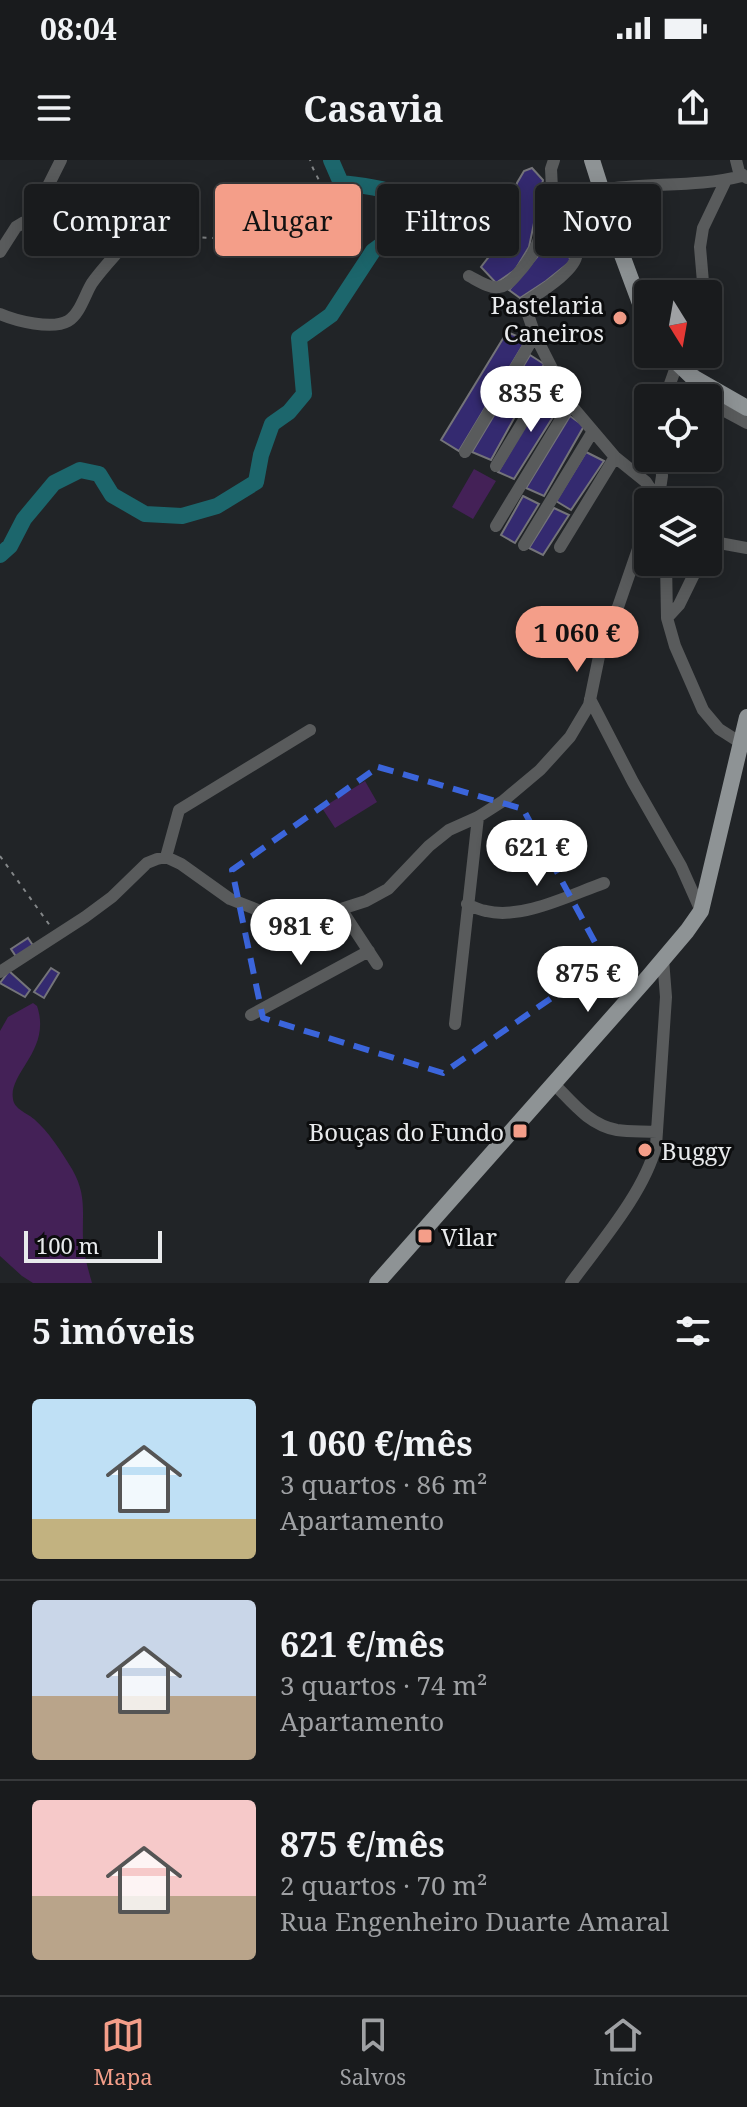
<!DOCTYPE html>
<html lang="pt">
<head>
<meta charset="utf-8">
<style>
	:root { --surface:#191b1d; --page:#26282a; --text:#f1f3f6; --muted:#9fa1a4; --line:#37393b; --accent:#f49e89 }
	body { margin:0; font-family:"Noto Serif",serif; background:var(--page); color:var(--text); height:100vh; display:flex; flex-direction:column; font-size:30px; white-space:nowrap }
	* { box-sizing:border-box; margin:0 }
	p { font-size:26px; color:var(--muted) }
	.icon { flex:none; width:44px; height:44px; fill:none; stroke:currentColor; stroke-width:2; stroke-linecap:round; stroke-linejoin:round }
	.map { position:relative; height:1123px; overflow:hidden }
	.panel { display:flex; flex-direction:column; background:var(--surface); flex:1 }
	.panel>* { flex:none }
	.top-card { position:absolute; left:24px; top:24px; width:700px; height:72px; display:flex; gap:16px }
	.needle { width:52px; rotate:169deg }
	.controls { position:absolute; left:634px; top:120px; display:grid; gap:16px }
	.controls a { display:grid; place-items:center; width:88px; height:88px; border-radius:8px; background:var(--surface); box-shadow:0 4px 20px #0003,0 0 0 2px var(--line); font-size:40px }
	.scale { position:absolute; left:24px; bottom:20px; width:138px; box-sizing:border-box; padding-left:8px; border:4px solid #e8eaec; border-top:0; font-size:22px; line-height:28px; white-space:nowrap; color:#e8eaec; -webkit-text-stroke:6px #0c0d0e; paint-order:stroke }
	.price { position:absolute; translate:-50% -68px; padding:0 18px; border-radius:28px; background:#fff; color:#222; font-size:26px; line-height:52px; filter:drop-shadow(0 2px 4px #0008) }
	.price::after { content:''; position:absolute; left:50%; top:48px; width:24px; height:18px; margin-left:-12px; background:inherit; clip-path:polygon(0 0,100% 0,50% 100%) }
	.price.active { background:var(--accent); color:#111 }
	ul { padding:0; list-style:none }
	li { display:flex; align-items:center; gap:24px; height:200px; padding:0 32px }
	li+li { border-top:2px solid var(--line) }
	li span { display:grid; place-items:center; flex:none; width:224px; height:160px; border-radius:8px; color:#555 }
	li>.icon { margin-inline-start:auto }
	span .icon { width:96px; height:96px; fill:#fffc; stroke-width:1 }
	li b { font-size:34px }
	h2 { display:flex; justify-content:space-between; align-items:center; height:96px; padding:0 32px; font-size:34px }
	.chip { padding:0 28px; border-radius:8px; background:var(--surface); box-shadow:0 4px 20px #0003,0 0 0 2px var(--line); font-size:28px; line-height:72px }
	.chip.active { background:var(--accent); color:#111 }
	.status { display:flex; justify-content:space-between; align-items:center; height:56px; padding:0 40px; background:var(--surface); direction:ltr }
	.status svg { height:22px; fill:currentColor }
	header { display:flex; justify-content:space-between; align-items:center; height:104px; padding:0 32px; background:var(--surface); font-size:36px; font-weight:700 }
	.tabs { display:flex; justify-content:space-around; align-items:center; height:112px; border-top:2px solid var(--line); background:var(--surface); font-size:22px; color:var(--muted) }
	.tabs a { display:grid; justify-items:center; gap:4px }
	.tabs .active { color:var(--accent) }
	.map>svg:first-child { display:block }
</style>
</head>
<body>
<div class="status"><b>08:04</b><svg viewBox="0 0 49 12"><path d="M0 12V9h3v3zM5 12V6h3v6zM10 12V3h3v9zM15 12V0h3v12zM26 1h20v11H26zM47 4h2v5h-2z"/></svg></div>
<header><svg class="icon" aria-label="menu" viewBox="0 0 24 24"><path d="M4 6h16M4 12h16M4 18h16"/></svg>Casavia<svg class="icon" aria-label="share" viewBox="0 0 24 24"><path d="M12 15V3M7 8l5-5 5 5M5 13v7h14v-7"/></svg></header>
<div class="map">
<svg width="747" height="1123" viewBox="0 0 747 1123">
	<rect width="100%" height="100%" fill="#212427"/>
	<!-- green -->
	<path fill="#442157" d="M474,309l22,12 -23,38 -21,-12z
		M365,621l12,21 -42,26 -13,-20z
		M33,843l4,3c15,44 -29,67 -24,93 1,10 14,14 21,20 15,13 27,32 38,50 15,26 10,43 11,71 1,15 5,29 9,43h-59l-11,-7 -22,-20v-225l8,-14z"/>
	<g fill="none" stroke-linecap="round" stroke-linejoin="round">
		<!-- river -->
		<path stroke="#1c666c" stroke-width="16" d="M0,395l10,-9 14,-27 30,-36 26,-13 19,4 13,21 33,19 37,2 35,-10 39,-24 5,-27 11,-31 17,-12 15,-18 -5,-56 32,-23 42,-64 29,-21 15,-8 2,-17c-24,-16 -50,-19 -78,-22l-10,-23"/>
	</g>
	<!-- building -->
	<path fill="#342a70" stroke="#747479" stroke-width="2" d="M532,8l11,12 -14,67 -14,23 -19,13 -15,-16 23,-30 13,-54 7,-12z
		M550,67l11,13 10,21 -25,20 -26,17 -11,-8 34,-40z
		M507,172l19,8 -67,111 -18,-11z
		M530,195l14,9 -53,96 -19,-8z
		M546,230l17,11 -49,78 -16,-7z
		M570,256l14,10 -40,70 -18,-8z
		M586,292l18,9 -33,49 -15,-9z
		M523,336l16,8 -24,39 -14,-8z
		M554,348l15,7 -26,40 -14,-7z
		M28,778l6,9 -17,11 -6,-9z
		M51,808l8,5 -15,25 -10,-6z
		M9,811l21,19 -5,7 -25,-14z"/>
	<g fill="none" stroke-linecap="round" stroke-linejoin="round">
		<!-- path -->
		<path stroke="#848789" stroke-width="2" stroke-dasharray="4 6" stroke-linecap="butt" d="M124,88c25,-15 62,-11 91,-10 35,1 70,23 98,-9 8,-9 12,-23 11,-35 -2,-12 -11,-22 -14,-34
			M0,696l51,71"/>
		<!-- minor -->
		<path stroke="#595b5c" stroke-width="12" d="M554,0l-3,9c1,15 1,43 7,56 5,10 15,17 18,27 5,16 -40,43 -52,51l11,32 35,69 45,53 31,25 13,20
			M736,0l3,12 8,6
			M601,30c47,-8 95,-2 141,-14
			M0,92l16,-25 10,-6 18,-27 17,-34
			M469,116c8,4 21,13 30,11 9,-1 15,-9 20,-15 24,-26 25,-51 29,-84
			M704,134l-4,-47 3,-19 23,-48
			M0,154c16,7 52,16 68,7 12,-7 17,-27 24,-38 7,-10 16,-20 24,-29
			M691,216l5,-22
			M694,234l6,4
			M665,238l12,-34
			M708,242l39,21
			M465,292l70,-117
			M496,306l57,-94
			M658,342l4,-26 -1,-18
			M496,366l74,-122
			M524,385l69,-114
			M708,386l6,-4 33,6
			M560,387l55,-90
			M666,402l1,56 8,28 28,64 16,19 22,14
			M667,458l12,-13 21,-43
			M590,539l43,83 48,84 20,45
			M166,697l13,-47 131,-80
			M467,744c6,3 13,6 19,7 36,9 84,-16 118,-28
			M341,749l36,55
			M0,812l85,-55 27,-20 35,-34 10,-4 9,-2 15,7 49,35 43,17 39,-2 29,-5 25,-8 22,-12 41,-43 20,-16 29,-13 25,-16 37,-31 30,-33 19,-32 15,-73 14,-25 30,-87
			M251,855l118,-64
			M455,864l23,-207
			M554,924c18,18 35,41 63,46 13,2 27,1 40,2
			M571,1123c29,-40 73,-90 85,-137l10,-149 -3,-38"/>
		<!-- major -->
		<path stroke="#8e9395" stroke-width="16" d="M592,0l30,95 26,70
			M668,194l23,22 56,32
			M377,1123l271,-306 39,-46 14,-20 46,-194"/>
	</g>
	<!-- marked area -->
	<path fill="none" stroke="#3b65db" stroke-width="6" stroke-dasharray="16 10" stroke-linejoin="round" d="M378,607l145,42 82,152 -162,112 -180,-55 -31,-148z"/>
	<!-- markers -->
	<g fill="#f49e89" stroke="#0c0d0e" stroke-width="3">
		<circle cx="620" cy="158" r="8"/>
		<rect x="512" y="963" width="16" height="16" rx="4"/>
		<circle cx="645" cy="990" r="8"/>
		<rect x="417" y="1068" width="16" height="16" rx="4"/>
	</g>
	<g text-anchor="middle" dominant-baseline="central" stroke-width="6" stroke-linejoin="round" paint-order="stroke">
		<!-- poi labels -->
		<g font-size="24" fill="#e8eaec" stroke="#0c0d0e" text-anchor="end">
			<text x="604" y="144">Pastelaria<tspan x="604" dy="28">Caneiros</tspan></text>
			<text x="504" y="971">Bouças do Fundo</text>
			<text x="661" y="990" text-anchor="start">Buggy</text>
			<text x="441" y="1076" text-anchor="start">Vilar</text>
		</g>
	</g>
</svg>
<div class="controls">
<a><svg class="needle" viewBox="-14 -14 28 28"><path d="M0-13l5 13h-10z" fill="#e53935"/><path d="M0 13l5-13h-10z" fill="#9fa1a4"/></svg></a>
<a><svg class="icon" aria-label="locate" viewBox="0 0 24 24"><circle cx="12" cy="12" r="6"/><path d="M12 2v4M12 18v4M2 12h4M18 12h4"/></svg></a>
<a><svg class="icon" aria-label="layers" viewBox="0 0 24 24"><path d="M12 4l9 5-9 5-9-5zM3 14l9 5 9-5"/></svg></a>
</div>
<div class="scale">100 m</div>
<b class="price" style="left:531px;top:274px">835 €</b>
<b class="price active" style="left:577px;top:514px">1 060 €</b>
<b class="price" style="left:537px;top:728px">621 €</b>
<b class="price" style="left:301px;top:807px">981 €</b>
<b class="price" style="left:588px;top:854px">875 €</b>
<div class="top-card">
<a class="chip">Comprar</a>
<a class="chip active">Alugar</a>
<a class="chip">Filtros</a>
<a class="chip">Novo</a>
</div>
</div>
<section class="panel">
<h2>5 imóveis<svg class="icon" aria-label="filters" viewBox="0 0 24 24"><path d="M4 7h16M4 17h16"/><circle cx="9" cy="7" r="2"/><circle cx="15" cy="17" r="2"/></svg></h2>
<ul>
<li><span style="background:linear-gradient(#bfe0f5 75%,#c2b280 0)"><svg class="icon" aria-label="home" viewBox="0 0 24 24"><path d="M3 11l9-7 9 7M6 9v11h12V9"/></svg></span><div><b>1 060 €/mês</b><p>3 quartos · 86 m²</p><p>Apartamento</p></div></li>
<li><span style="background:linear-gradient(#c9d6e8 60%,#b9a48a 0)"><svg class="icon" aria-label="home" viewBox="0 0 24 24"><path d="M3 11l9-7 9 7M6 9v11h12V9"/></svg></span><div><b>621 €/mês</b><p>3 quartos · 74 m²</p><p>Apartamento</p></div></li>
<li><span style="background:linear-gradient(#f6c9c9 60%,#b9a48a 0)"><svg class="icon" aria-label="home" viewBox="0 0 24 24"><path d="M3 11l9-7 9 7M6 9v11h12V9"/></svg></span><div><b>875 €/mês</b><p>2 quartos · 70 m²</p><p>Rua Engenheiro Duarte Amaral</p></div></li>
</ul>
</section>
<nav class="tabs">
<a class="active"><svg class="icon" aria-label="map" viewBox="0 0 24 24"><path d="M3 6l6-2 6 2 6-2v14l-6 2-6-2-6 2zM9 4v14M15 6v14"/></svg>Mapa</a>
<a><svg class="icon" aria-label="saved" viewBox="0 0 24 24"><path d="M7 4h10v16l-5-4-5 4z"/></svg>Salvos</a>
<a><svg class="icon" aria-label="home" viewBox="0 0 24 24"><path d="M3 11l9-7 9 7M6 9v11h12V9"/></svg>Início</a>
</nav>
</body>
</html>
